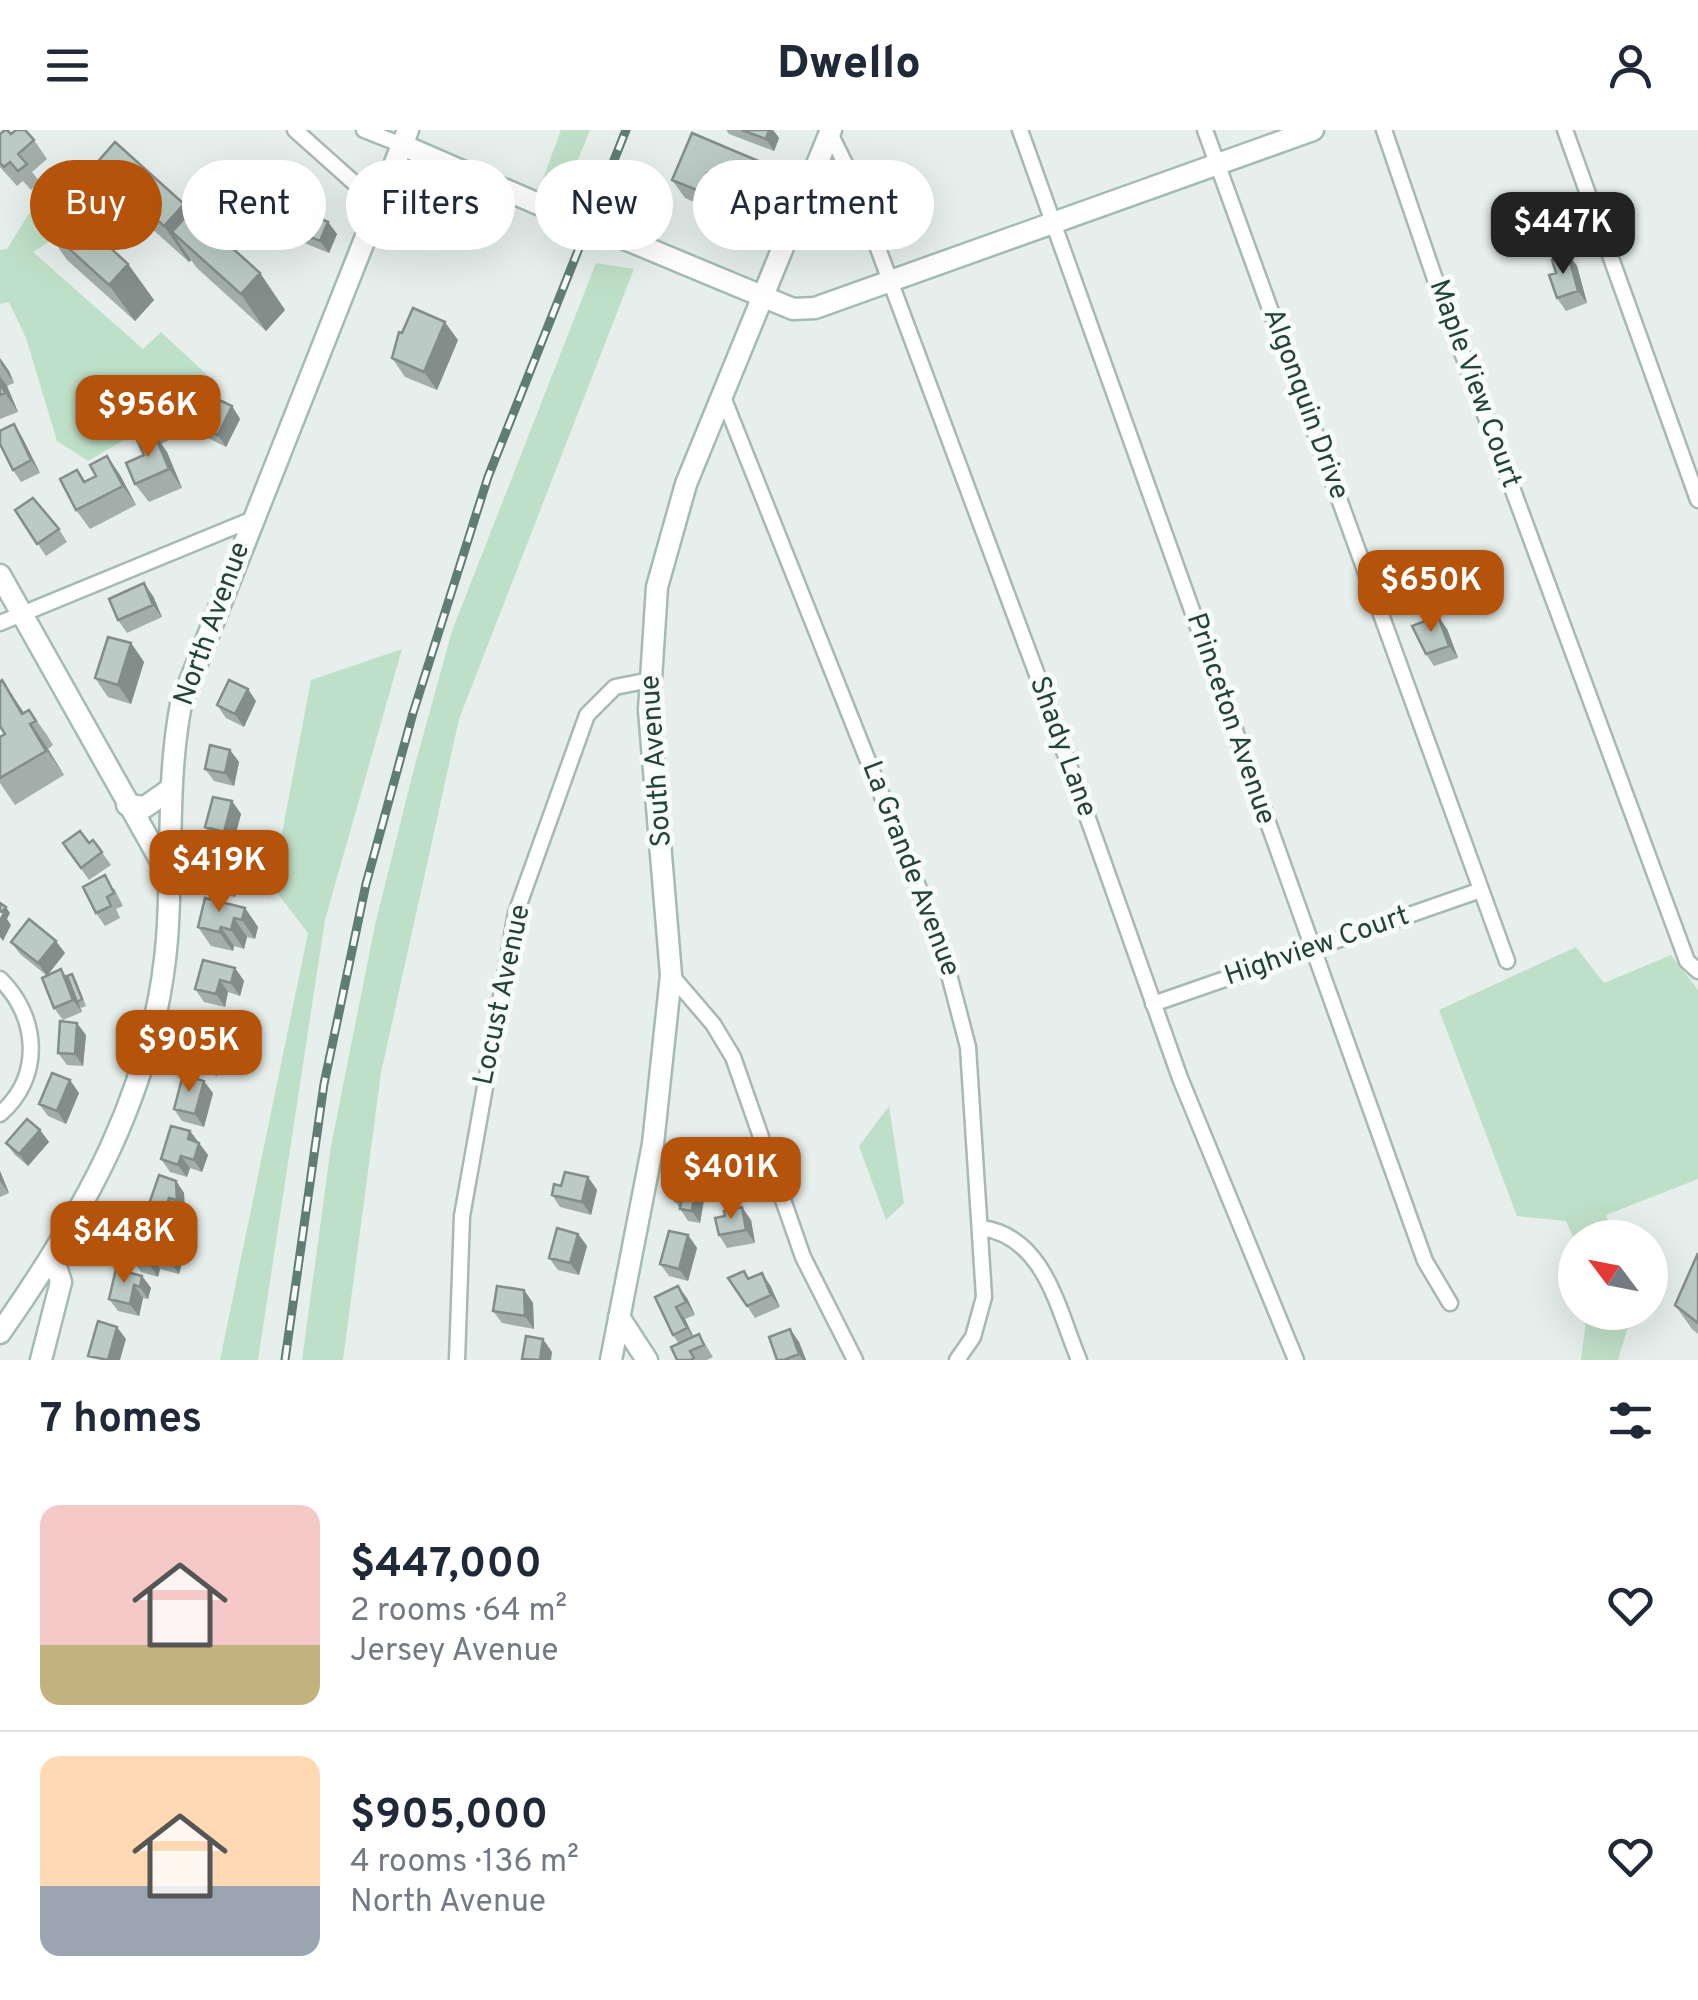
<!DOCTYPE html>
<html lang="en">
<head>
<meta charset="utf-8">
<style>
	:root { --surface:#fff; --page:#f2f2f3; --text:#1f2937; --muted:#747a83; --line:#e0e1e3; --accent:#b45309 }
	body { margin:0; font-family:Overpass,sans-serif; background:var(--page); color:var(--text); height:100vh; display:flex; flex-direction:column; font-size:38px; white-space:nowrap }
	* { box-sizing:border-box; margin:0 }
	p { font-size:32px; color:var(--muted) }
	.icon { flex:none; width:55px; height:55px; fill:none; stroke:currentColor; stroke-width:2; stroke-linecap:round; stroke-linejoin:round }
	.map { position:relative; height:1230px; overflow:hidden }
	.details { display:flex; flex-direction:column; background:var(--surface); flex:1 }
	.details>* { flex:none }
	.top-card { position:absolute; left:30px; top:30px; width:1000px; height:90px; display:flex; gap:20px }
	.needle { width:65px; rotate:302deg }
	.buttons { position:absolute; left:1558px; top:1090px; display:grid; gap:20px }
	.buttons a { display:grid; place-items:center; width:110px; height:110px; border-radius:50%; background:var(--surface); box-shadow:0 10px 40px #0002; font-size:50px }
	.price { position:absolute; translate:-50% -85px; padding:0 22px; border-radius:20px; background:var(--accent); color:#fff; font-size:32px; line-height:65px; filter:drop-shadow(0 2px 5px #0008) }
	.price::after { content:''; position:absolute; left:50%; top:60px; width:30px; height:22px; margin-left:-15px; background:inherit; clip-path:polygon(0 0,100% 0,50% 100%) }
	.price.active { background:#222; color:#fff }
	ul { padding:0; list-style:none }
	li { display:flex; align-items:center; gap:30px; height:250px; padding:0 40px }
	li+li { border-top:2px solid var(--line) }
	li span { display:grid; place-items:center; flex:none; width:280px; height:200px; border-radius:20px; color:#555 }
	li>.icon { margin-inline-start:auto }
	span .icon { width:120px; height:120px; fill:#fffc; stroke-width:1 }
	li b { font-size:42px }
	h2 { display:flex; justify-content:space-between; align-items:center; height:120px; padding:0 40px; font-size:42px }
	.tag { padding:0 35px; border-radius:45px; background:var(--surface); box-shadow:0 10px 40px #0002; font-size:35px; line-height:90px }
	.tag.active { background:var(--accent); color:#fff }
	header { display:flex; justify-content:space-between; align-items:center; height:130px; padding:0 40px; background:var(--surface); font-size:45px; font-weight:800 }
	.map>svg:first-child { display:block }
</style>
</head>
<body>
<header><svg class="icon" aria-label="menu" viewBox="0 0 24 24"><path d="M4 6h16M4 12h16M4 18h16"/></svg>Dwello<svg class="icon" aria-label="person" viewBox="0 0 24 24"><circle cx="12" cy="8" r="4"/><path d="M4 21q1-7 8-7t8 7"/></svg></header>
<div class="map">
<svg width="1698" height="1230" viewBox="0 0 1698 1230">
	<rect width="100%" height="100%" fill="#e6efeb"/>
	<!-- green -->
	<path fill="#bfe0c8" d="M561,0h29l-25,62 -24,-8z
		M30,82l23,3 7,20 -27,17 110,97 18,-17 57,53 -130,76 -31,-20 -31,-103 -17,-36 -9,2v-54l7,-1z
		M596,133l38,6 -175,450 -78,354 -38,287h-41l29,-214 44,-221 37,-149 40,-145z
		M402,519l-77,271 -67,440h-38l88,-427 -36,-47 39,-206z
		M1576,817l28,36 67,-28 27,35v189l-92,36 8,22 -39,4 -9,-20 -49,-5 -78,-206z
		M889,976l15,97 -18,17 -27,-74z
		M1587,1183h45l-14,47h-37z"/>
	<g fill="none" stroke-linecap="round" stroke-linejoin="round">
		<!-- street casing -->
		<g stroke="#a8b8b2" stroke-width="19">
			<path id="street" d="M295,0l84,75
				M364,0l38,15
				M1020,0l405,1131 25,42
				M1205,0l302,831
				M1384,0l52,152 251,679 11,10
				M1565,0l133,370
				M830,3l21,43 185,496 144,406 116,282
				M723,267l218,547 27,103 16,250 -11,40 -16,23
				M0,493l253,-104
				M671,845l42,49 20,33 70,200 52,103
				M0,849c39,38 43,98 0,135
				M1153,874l328,-114
				M982,1098c63,9 76,82 97,132
				M457,1230l5,-144 54,-303 71,-198 28,-28 35,-7"/>
		</g>
		<!-- secondary casing -->
		<g stroke="#a4bbb3" stroke-width="25">
			<path id="secondary" d="M402,15l150,65
				M620,107l173,72 22,-1 498,-178
				M0,445l167,297
				M127,675l18,2 24,-17
				M619,1187l28,43
				M0,1203c85,-121 155,-244 167,-394 6,-79 -1,-156 14,-235l227,-574
				M41,1230l20,-78 -8,-25
				M611,1230l42,-216 18,-169 -22,-265 8,-123 29,-103 145,-354"/>
		</g>
		<!-- street -->
		<use href="#street" stroke="#fff" stroke-width="14"/>
		<!-- secondary -->
		<use href="#secondary" stroke="#fff" stroke-width="20"/>
		<!-- rail casing -->
		<g stroke="#5f7d75" stroke-width="9">
			<path id="rail" d="M285,1230l39,-276 42,-200 47,-171 75,-236 138,-347"/>
		</g>
		<!-- rail -->
		<use href="#rail" stroke="#f7fbf9" stroke-width="5" stroke-dasharray="15" stroke-linecap="butt"/>
		<!-- secondary-bridge casing -->
		<g stroke="#a4bbb3" stroke-width="25" stroke-linecap="butt">
			<path id="secondary-bridge" d="M552,80l68,27"/>
		</g>
		<!-- secondary-bridge -->
		<use href="#secondary-bridge" stroke="#fff" stroke-width="20"/>
	</g>
	<!-- wall -->
	<path fill="#a1aea9" d="M726,0h47l6,8 -5,13 -45,-17z
		M692,3l84,49 -12,28 -44,-18 -8,18 -27,-12 -13,-18z
		M0,4h11l23,6 13,19 -15,13 8,10 -9,8 -8,-9 -6,5 -17,-19z
		M95,35l95,48 70,60 25,37 -19,21 -69,-63 -6,-8 -2,2 -68,-61z
		M328,92l9,12 -8,19 -37,-15 -9,-12z
		M42,94l86,40 26,36 -19,21 -68,-61z
		M1568,124l9,12 10,37 -21,8 -9,-13 -1,-25z
		M402,203l56,7 -21,50 -32,-13 -13,-19z
		M0,228l9,13 5,12 -7,3 11,26 -18,7z
		M232,276l8,13 -14,28 -18,-9 -9,-12z
		M159,279l16,28 -14,7 6,8 15,36 -33,14 -14,-18 9,-29 9,-21 -9,-17z
		M14,294l8,13 18,36 -19,9 -8,-12z
		M107,326l13,19 16,30 -46,24 -14,-19 1,-40 8,11 11,-5z
		M15,380l44,19 8,13 -21,14z
		M153,466l9,21 -35,16 -9,-13z
		M1438,486l9,13 11,29 -24,8 -8,-12z
		M131,513l13,19 -13,42 -23,-7 -13,-19z
		M2,550l22,33 5,-3 18,25 6,10 -5,4 16,26 -49,30 -15,-22v-46l5,-3z
		M256,571l-12,26 -18,-9 -9,-13z
		M230,620l9,12 -5,24 -20,-5 -9,-12z
		M232,671l9,13 -8,30 -19,-4 -9,-13z
		M93,710l18,25 -22,15 -26,-37h26z
		M241,738l-6,29 -20,-4 -8,-12z
		M114,758l9,18 -7,3 4,9 -15,8 -9,-13z
		M245,778l13,19 -3,12 -8,-2 -3,12 -10,-3 -1,5 -22,-5 -13,-19z
		M11,812l54,11 -18,22 14,-6 7,11h8l10,26 -5,2 -2,-4 3,8 -19,8 -9,-12 -8,-33 -26,-21z
		M235,838l9,13 -4,15 -12,-4 -3,15 -21,-5 -9,-13z
		M213,898l18,23 -5,16 -6,-2 -3,11 -22,-7 -9,-12z
		M86,905l-3,31 -16,-1 -9,-12z
		M79,963l-13,31 -18,-8 -9,-12z
		M213,963l-9,34 -22,-6 -8,-12z
		M40,1000l9,12 -21,24 -13,-11 -9,-12z
		M190,1001l18,24 -6,17 -12,-4 -3,9 -17,-5 -9,-13z
		M0,1041l9,22 -9,4z
		M697,1046l9,12 -6,35 -12,-2 -13,-20z
		M588,1047l9,13 -6,25 -31,-8 -8,-12 9,-9z
		M176,1051l8,12 1,20 -7,-2 -6,17 -16,-6 -9,-12z
		M137,1088l48,33 -6,23 -19,-5 -2,8 -17,-5 -13,-19z
		M751,1090l4,23 -28,5 -8,-13z
		M578,1104l9,12 -8,29 -21,-5 -9,-12z
		M688,1105l9,13 -9,33 -19,-5 -9,-12z
		M1698,1123v81l-6,-5 -17,-24z
		M744,1141l5,7 21,7 10,22 -25,11 -27,-40z
		M142,1146l9,12 -3,11 -5,-1 -4,18 -21,-5 -9,-12z
		M524,1160l9,13 1,26 -32,-6 -9,-12z
		M655,1167l32,1 8,17 -10,4 9,18 5,-3 14,23 -6,3h-30l2,-16 -6,-9z
		M790,1199l9,13 7,18h-29z"/>
	<!-- shaded-wall -->
	<path fill="#838d89" d="M769,0h4l6,8 -5,13 -8,-12z
		M763,33l13,19 -12,28 -13,-18z
		M707,43l13,19 -8,18 -13,-19z
		M184,74l25,36 -37,-8 19,28 -2,2 -25,-36z
		M328,92l9,12 -8,19 -9,-12z
		M1568,124l9,12 10,37 -9,-12z
		M128,134l26,36 -19,21 -26,-36z
		M260,143l25,37 -19,21 -25,-37z
		M445,192l13,18 -21,50 -13,-18z
		M0,228l9,13 5,12 -13,-19z
		M0,246l7,10 11,26 -13,-19 -5,-11z
		M232,276l8,13 -14,28 -8,-12z
		M14,294l8,13 18,36 -9,-13z
		M154,303l13,19 15,36 -13,-19z
		M107,326l13,19 16,30 -13,-19z
		M144,453l9,13 9,21 -9,-12z
		M1438,486l9,13 11,29 -9,-12z
		M131,513l13,19 -13,42 -13,-19z
		M2,550l46,69 16,26 -42,-61z
		M248,559l8,12 -12,26 -9,-13z
		M230,620l9,12 -5,24 -9,-13z
		M232,671l9,13 -8,30 -9,-12z
		M232,726l9,12 -6,29 -9,-12z
		M6,777l4,6 -3,6 4,6 -8,16 -3,-4v-19z
		M245,778l13,19 -3,12 -13,-19z
		M234,788l13,19 -3,12 -13,-19z
		M221,797l13,19 -1,5 -14,-19z
		M56,811l9,12 -18,23 -9,-13z
		M235,838l9,13 -4,15 -9,-13z
		M61,839l9,13 12,30 -9,-12z
		M220,850l8,12 -3,15 -9,-13z
		M77,893l9,12 -3,31 -8,-12z
		M213,898l18,23 -5,16 -9,-13 -7,-19z
		M211,922l9,13 -3,11 -9,-13z
		M70,950l9,13 -13,31 -9,-13z
		M204,951l9,12 -9,34 -9,-13z
		M40,1000l9,12 -21,24 -9,-12z
		M190,1001l18,24 -6,17 -8,-12 -6,-21z
		M181,1026l9,12 -3,9 -9,-12z
		M0,1041l9,22 -9,-12z
		M697,1046l9,12 -6,35 -8,-12z
		M588,1047l9,13 -6,25 -9,-13z
		M176,1051l8,12 1,20 -8,-13z
		M169,1068l9,13 -6,17 -9,-13z
		M742,1077l9,13 4,23 -9,-13z
		M172,1102l13,19 -6,23 -13,-19z
		M578,1104l9,12 -8,29 -9,-12z
		M688,1105l9,13 -9,33 -9,-12z
		M147,1120l13,19 -2,8 -13,-19z
		M762,1143l8,12 10,22 -9,-12z
		M142,1146l9,12 -3,11 -8,-12z
		M134,1155l9,13 -4,18 -9,-12z
		M678,1156l9,12 8,17 -9,-13z
		M524,1160l9,13 1,26 -9,-13z
		M676,1177l9,12 10,22 -8,-13z
		M117,1197l9,12 -6,21h-12z
		M790,1199l9,13 7,18h-3l-4,-6z
		M543,1209l9,13 -1,8h-11z"/>
	<!-- building -->
	<path fill="#bbcac4" stroke="#838d89" stroke-width="2.5" d="M5,0h2l4,4 5,-4h9l9,10 -16,14 9,10 -9,7 -8,-9 -6,5 -4,-4v-29z
		M742,0h27l-3,9z
		M692,3l71,30 -12,29 -44,-19 -8,18 -27,-11z
		M115,12l69,62 -20,22 -69,-61z
		M61,73l67,61 -19,21 -67,-61z
		M291,76l37,16 -8,19 -37,-15z
		M191,81l69,62 -19,21 -69,-62z
		M1568,124l10,37 -21,7 -8,-23 7,-2 -4,-13z
		M413,178l32,14 -21,50 -32,-14 7,-26 3,1z
		M0,252l5,11 -5,2z
		M213,267l19,9 -14,29 -19,-9z
		M159,279l8,16 -15,7 -8,-15z
		M14,294l17,36 -18,10 -13,-26v-13z
		M154,303l15,36 -34,15 -9,-21 18,-8 -7,-15z
		M107,326l16,30 -47,24 -16,-31 17,-9 7,12 12,-6 -6,-11z
		M33,368l26,31 -22,15 -22,-34z
		M144,453l9,22 -35,15 -9,-21z
		M1438,486l11,30 -23,8 -14,-28z
		M108,507l23,6 -13,42 -23,-7z
		M2,550l20,34 7,-4 7,11 -6,3 16,27 -46,27v-41l5,-3 -5,-8v-44z
		M229,550l19,9 -13,25 -18,-9z
		M210,615l20,5 -5,23 -20,-4z
		M213,667l19,4 -8,31 -19,-5z
		M80,701l9,12 4,-3 9,12 -21,16 -18,-25z
		M213,722l19,4 -6,29 -19,-4z
		M105,745l9,18 -7,4 4,9 -15,7 -13,-26z
		M205,768l40,10 -3,12 -8,-2 -3,12 -10,-3 -2,5 -21,-5z
		M0,773l6,4 -4,5 -2,-1z
		M29,789l27,22 -18,22 -27,-21z
		M203,830l32,8 -4,15 -11,-3 -4,14 -21,-5z
		M61,839l12,31 -19,8 -12,-30z
		M72,844l10,25 -5,3 -10,-26z
		M60,891l17,2 -2,31 -17,-1z
		M196,893l17,5 -3,7 12,3 -5,16 -6,-2 -3,11 -22,-6z
		M52,943l18,7 -13,31 -18,-7z
		M183,945l21,6 -9,33 -21,-5z
		M27,989l13,11 -21,24 -13,-11z
		M171,996l19,5 -2,8 11,4 -5,17 -13,-4 -3,9 -17,-6z
		M565,1042l23,5 -6,25 -30,-7 2,-11 7,2z
		M679,1043l18,3 -5,35 -12,-2 1,-7 -6,-1z
		M159,1045l17,6 1,19 -8,-2 -6,17 -16,-5z
		M742,1077l4,23 -27,5 -4,-17 10,-2 -1,-5z
		M137,1088l35,14 -6,23 -19,-5 -2,8 -17,-5z
		M557,1098l21,6 -8,29 -21,-5z
		M669,1101l19,4 -9,34 -19,-5z
		M1698,1123v70l-23,-18z
		M116,1139l26,7 -2,11 -6,-2 -4,19 -21,-5z
		M744,1141l4,8 14,-6 9,22 -24,11 -19,-28z
		M497,1156l27,4 1,26 -32,-5z
		M678,1156l8,16 -10,5 11,21 -14,7 -18,-38z
		M98,1191l19,6 -9,33 -20,-4z
		M790,1199l9,25 -15,6h-7l-8,-23z
		M699,1204l5,11 -14,6 4,7 -4,2h-13l-6,-13z
		M526,1206l17,3 -3,21 -18,-1z"/>
	<g text-anchor="middle" dominant-baseline="central" stroke-width="10" stroke-linejoin="round" paint-order="stroke">
		<!-- street labels -->
		<g font-size="28" fill="#24423a" stroke="#f7fbf9">
			<text transform="translate(1474 254) rotate(70)">Maple View Court</text>
			<text transform="translate(1305 274) rotate(70)">Algonquin Drive</text>
			<text transform="translate(213 494) rotate(-70)">North Avenue</text>
			<text transform="translate(1230 589) rotate(71)">Princeton Avenue</text>
			<text transform="translate(1062 617) rotate(70)">Shady Lane</text>
			<text transform="translate(657 631) rotate(-94)">South Avenue</text>
			<text transform="translate(910 739) rotate(69)">La Grande Avenue</text>
			<text transform="translate(1317 817) rotate(-19)">Highview Court</text>
			<text transform="translate(503 865) rotate(-78)">Locust Avenue</text>
		</g>
	</g>
</svg>
<div class="buttons">
<a><svg class="needle" viewBox="-14 -14 28 28"><path d="M0-13l5 13h-10z" fill="#e53935"/><path d="M0 13l5-13h-10z" fill="#747a83"/></svg></a>
</div>
<b class="price active" style="left:1563px;top:147px">$447K</b>
<b class="price" style="left:148px;top:330px">$956K</b>
<b class="price" style="left:1431px;top:505px">$650K</b>
<b class="price" style="left:219px;top:785px">$419K</b>
<b class="price" style="left:189px;top:965px">$905K</b>
<b class="price" style="left:731px;top:1092px">$401K</b>
<b class="price" style="left:124px;top:1156px">$448K</b>
<div class="top-card">
<a class="tag active">Buy</a>
<a class="tag">Rent</a>
<a class="tag">Filters</a>
<a class="tag">New</a>
<a class="tag">Apartment</a>
</div>
</div>
<section class="details">
<h2>7 homes<svg class="icon" aria-label="filters" viewBox="0 0 24 24"><path d="M4 7h16M4 17h16"/><circle cx="9" cy="7" r="2"/><circle cx="15" cy="17" r="2"/></svg></h2>
<ul>
<li><span style="background:linear-gradient(#f6c9c9 70%,#c2b280 0)"><svg class="icon" aria-label="home" viewBox="0 0 24 24"><path d="M3 11l9-7 9 7M6 9v11h12V9"/></svg></span><div><b>$447,000</b><p>2 rooms · 64 m²</p><p>Jersey Avenue</p></div><svg class="icon" aria-label="heart" viewBox="0 0 24 24"><path d="M12 20l-8-8c-3-5 5-10 8-4 3-6 11-1 8 4z"/></svg></li>
<li><span style="background:linear-gradient(#ffd9b3 65%,#9aa5b1 0)"><svg class="icon" aria-label="home" viewBox="0 0 24 24"><path d="M3 11l9-7 9 7M6 9v11h12V9"/></svg></span><div><b>$905,000</b><p>4 rooms · 136 m²</p><p>North Avenue</p></div><svg class="icon" aria-label="heart" viewBox="0 0 24 24"><path d="M12 20l-8-8c-3-5 5-10 8-4 3-6 11-1 8 4z"/></svg></li>
</ul>
</section>
</body>
</html>
